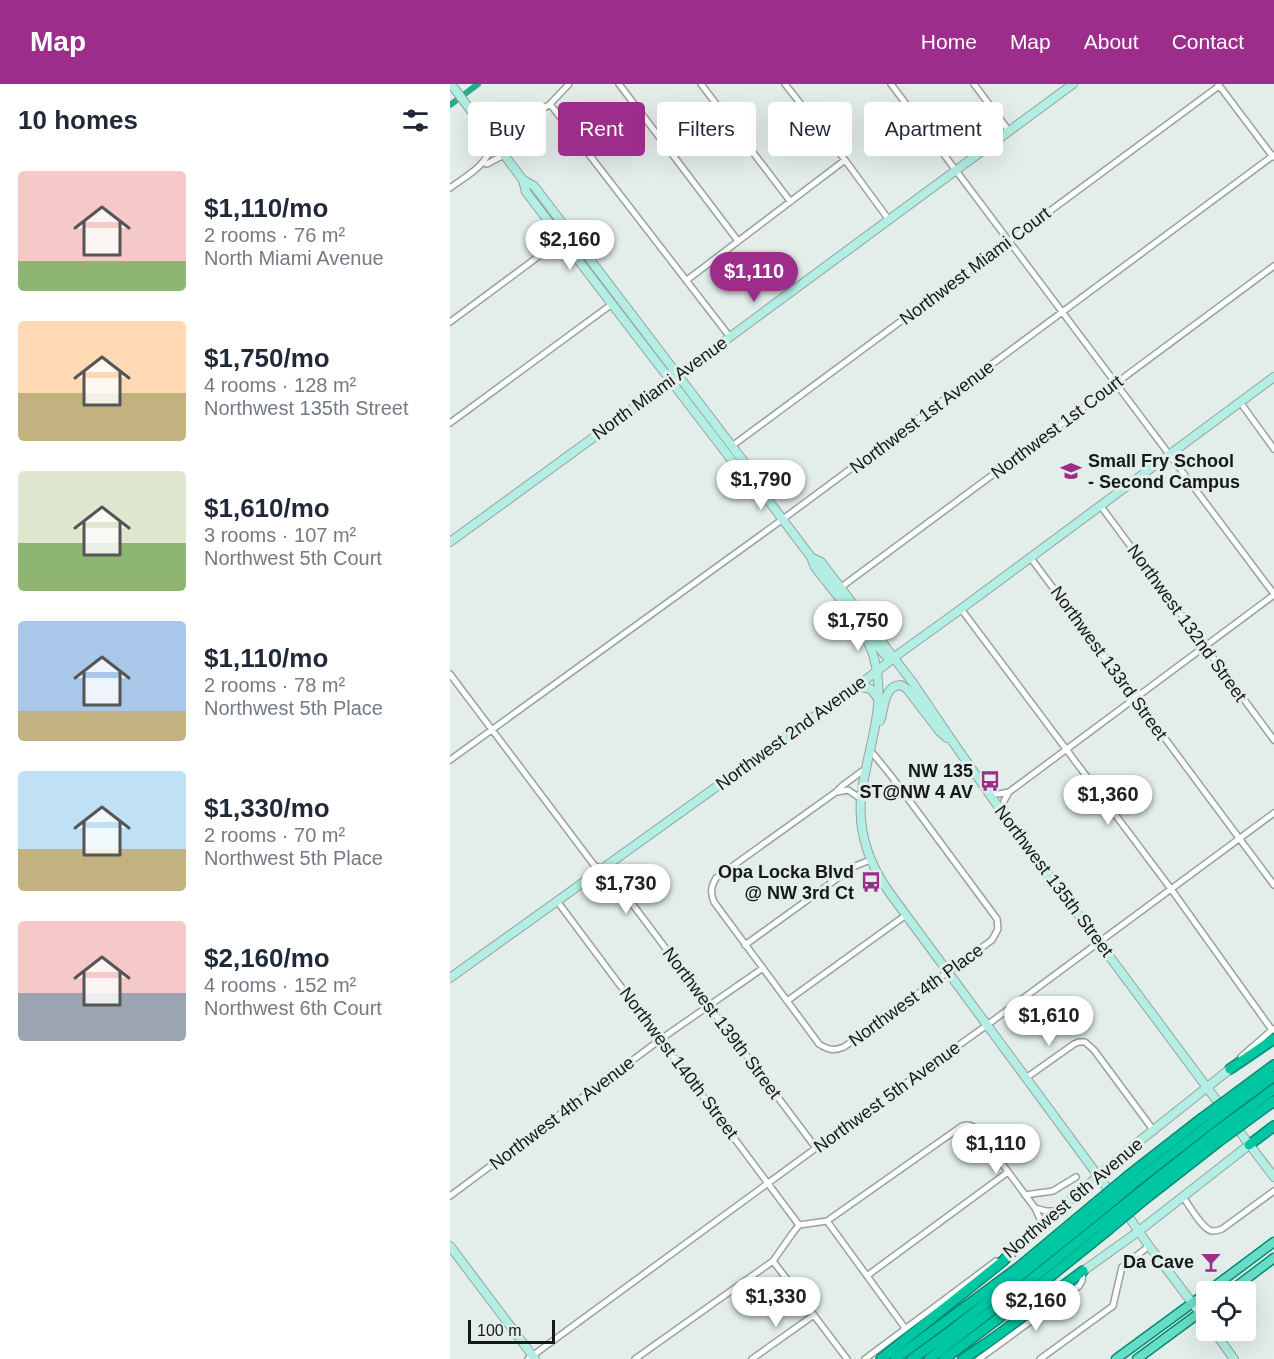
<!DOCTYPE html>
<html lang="en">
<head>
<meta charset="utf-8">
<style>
	:root { --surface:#fff; --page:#f6f6f7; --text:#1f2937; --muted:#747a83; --accent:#9c2d8b }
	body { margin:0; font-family:Helvetica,sans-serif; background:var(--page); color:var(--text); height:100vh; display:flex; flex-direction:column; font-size:22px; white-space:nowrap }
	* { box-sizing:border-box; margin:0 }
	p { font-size:20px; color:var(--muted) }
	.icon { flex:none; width:33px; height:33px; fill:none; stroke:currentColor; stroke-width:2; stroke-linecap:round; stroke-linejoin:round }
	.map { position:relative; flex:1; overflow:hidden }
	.details { display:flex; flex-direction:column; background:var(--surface); width:450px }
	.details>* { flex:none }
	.banner { position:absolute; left:18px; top:18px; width:570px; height:54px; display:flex; gap:12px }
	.tools { position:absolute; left:746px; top:1197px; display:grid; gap:12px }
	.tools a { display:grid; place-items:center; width:60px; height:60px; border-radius:6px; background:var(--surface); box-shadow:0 6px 24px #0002; font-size:30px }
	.scale { position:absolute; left:18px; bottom:15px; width:87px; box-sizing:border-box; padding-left:6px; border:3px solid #151918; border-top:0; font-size:16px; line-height:21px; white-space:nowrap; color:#151918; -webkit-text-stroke:4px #e3eeea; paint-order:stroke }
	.price { position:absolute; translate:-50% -51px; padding:0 14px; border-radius:21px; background:#fff; color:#222; font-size:20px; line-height:39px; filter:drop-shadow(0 2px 3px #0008) }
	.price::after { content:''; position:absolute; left:50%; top:36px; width:18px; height:14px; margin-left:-9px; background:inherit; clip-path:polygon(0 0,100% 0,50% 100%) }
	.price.current { background:var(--accent); color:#fff }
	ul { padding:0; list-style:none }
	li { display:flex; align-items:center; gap:18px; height:150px; padding:0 18px }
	li span { display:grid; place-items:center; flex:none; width:168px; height:120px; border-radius:6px; color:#555 }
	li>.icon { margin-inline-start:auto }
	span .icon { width:72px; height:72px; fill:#fffc; stroke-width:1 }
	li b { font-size:26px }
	h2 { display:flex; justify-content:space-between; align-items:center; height:72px; padding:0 18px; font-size:26px }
	.tag { padding:0 21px; border-radius:6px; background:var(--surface); box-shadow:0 6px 24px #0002; font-size:21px; line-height:54px }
	.tag.current { background:var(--accent); color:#fff }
	header { display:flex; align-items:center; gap:36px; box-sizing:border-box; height:84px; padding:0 30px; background:var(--accent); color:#fff }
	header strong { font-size:28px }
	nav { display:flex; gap:33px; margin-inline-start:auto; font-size:21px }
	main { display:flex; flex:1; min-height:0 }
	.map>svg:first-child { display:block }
</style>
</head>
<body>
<header>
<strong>Map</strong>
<nav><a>Home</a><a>Map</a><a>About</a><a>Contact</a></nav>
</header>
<main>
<section class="details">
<h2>10 homes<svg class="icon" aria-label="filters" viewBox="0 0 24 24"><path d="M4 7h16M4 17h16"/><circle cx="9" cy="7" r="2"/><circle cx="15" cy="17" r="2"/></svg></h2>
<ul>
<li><span style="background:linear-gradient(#f6c9c9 75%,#8fb573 0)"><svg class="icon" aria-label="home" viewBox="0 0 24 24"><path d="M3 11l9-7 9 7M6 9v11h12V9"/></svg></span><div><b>$1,110/mo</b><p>2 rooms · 76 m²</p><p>North Miami Avenue</p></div></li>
<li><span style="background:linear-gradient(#ffd9b3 60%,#c2b280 0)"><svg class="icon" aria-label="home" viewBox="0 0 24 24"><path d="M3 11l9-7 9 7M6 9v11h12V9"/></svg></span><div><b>$1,750/mo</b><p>4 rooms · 128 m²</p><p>Northwest 135th Street</p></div></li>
<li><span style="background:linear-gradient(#dfe7d0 60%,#8fb573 0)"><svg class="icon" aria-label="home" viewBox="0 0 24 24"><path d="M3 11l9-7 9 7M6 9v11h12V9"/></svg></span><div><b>$1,610/mo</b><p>3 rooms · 107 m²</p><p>Northwest 5th Court</p></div></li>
<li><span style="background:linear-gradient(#a9c7e8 75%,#c2b280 0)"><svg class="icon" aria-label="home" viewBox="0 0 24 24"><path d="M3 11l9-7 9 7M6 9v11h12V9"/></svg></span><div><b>$1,110/mo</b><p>2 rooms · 78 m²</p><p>Northwest 5th Place</p></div></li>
<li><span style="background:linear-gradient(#bfe0f5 65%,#c2b280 0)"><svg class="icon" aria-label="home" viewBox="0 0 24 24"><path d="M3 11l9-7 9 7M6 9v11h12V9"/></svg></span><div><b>$1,330/mo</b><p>2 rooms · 70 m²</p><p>Northwest 5th Place</p></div></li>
<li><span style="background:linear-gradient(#f6c9c9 60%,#9aa5b1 0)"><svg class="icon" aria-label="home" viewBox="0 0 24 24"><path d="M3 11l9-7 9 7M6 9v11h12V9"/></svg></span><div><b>$2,160/mo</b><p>4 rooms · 152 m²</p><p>Northwest 6th Court</p></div></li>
</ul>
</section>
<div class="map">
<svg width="824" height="1275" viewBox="0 0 824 1275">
	<rect width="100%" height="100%" fill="#e3eeea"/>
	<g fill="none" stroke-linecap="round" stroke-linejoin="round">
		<!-- canal -->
		<path stroke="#26ad8e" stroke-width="6" d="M0,21l28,-21"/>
		<!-- street casing -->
		<g stroke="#98a29e" stroke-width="8">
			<path id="street" d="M169,0l119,157
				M251,0l89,117
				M335,0l60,76 44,60
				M441,0l383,510
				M524,0l35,47
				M768,0l55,73
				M100,20l180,233
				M34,79l3,1 17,-9 5,-16 15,-13
				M0,104c19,-14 36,-21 43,-46l14,-8 43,-30 19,-20
				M237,196l158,-120
				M0,238l112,-83
				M790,318l34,47
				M0,339l162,-119
				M282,362l487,-360
				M650,421l174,235
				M580,473l244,328
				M390,504l434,-322
				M511,525l210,280 101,141
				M0,590l144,191 15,8 207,275
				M0,676l333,-241 491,-364
				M415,685l-23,17 -6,6 -120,86c-5,9 -6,14 -2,24l105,142c9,6 15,7 25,3l148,-107 6,-11 -1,-10 -105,-142 -21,-26
				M387,708l11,-2 13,9
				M539,709l10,1 10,-2 265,-197
				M552,728l2,-11 5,-9
				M107,817l242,324
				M295,861l108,-78 17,-7
				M337,917l119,-86
				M791,973l32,-28
				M576,994l48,-34 5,-2h6l9,8 60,81
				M575,1111l28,-4 23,-14
				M0,1112l211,-157 102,-71
				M733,1113c6,8 19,32 29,34 3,0 8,-1 10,-2l52,-38
				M585,1124l11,3h11
				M377,1137l78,107
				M323,1177l74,98
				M418,1191l140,-103
				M78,1275l288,-211 171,-123 287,-212
				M185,1275l138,-98 19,-27 7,-9 28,-4 135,-95c9,-3 13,1 18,8l55,74 5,11v8
				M302,1275l62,-44
				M415,1275l131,-98
				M529,1275l100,-73 3,-5 1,-10
				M590,1275l73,-53 9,-39 27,-21"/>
		</g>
		<!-- secondary casing -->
		<g stroke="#98a29e" stroke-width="10">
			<path id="secondary" d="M1,0l72,96 3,12 224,292 9,4
				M73,96l11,6 223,293 2,9 52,69 4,10c20,27 50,58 59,91 14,49 -8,93 -13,140 -3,35 9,67 28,94l224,304
				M0,458l166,-121 457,-337
				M361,473l10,5 92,121 42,62 47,67 221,297
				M416,548l24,29
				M407,602l14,3 8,11
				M430,637c5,-13 3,-35 21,-36l6,4 33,43 7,6
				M0,894l418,-300 32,-25 61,-44 313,-232
				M783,1039l41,54
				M674,1126l25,36 57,75
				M574,1156l103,-89 103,-82
				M0,1162l85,113
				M633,1187l56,-40 110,-86
				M763,1246l21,29"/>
		</g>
		<!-- primary casing -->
		<g stroke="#078a72" stroke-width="11">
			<path id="primary" d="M757,1208l67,-50
				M779,1208l45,-34
				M666,1275l90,-66
				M687,1275l69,-51"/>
		</g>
		<!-- highway casing -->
		<g stroke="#078a72" stroke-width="12">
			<path id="highway" d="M780,985l44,-30
				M785,1010l39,-29
				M790,1017l34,-25
				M796,1026l28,-21
				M802,1033l22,-16
				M799,1061l25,-19
				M678,1092l73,-57
				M684,1099l72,-56
				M690,1108l72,-57
				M695,1115l73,-57
				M431,1275l122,-98 21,-21
				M445,1275l124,-92 73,-61
				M462,1275l35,-25 150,-120
				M479,1275l89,-69 85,-68
				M494,1275l51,-38 114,-92
				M513,1275l31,-21 89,-67"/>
		</g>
		<!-- street -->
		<use href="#street" stroke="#fff" stroke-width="5"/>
		<!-- secondary -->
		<use href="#secondary" stroke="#b2eee3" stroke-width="8"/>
		<!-- primary -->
		<use href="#primary" stroke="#66ddc7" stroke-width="8"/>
		<!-- highway -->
		<use href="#highway" stroke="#00c7a2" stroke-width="9"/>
		<!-- highway-bridge casing -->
		<g stroke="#078a72" stroke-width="12" stroke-linecap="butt">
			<path id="highway-bridge" d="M751,1035l34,-25
				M756,1043l34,-26
				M762,1051l34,-25
				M768,1058l34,-25
				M642,1122l36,-30
				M647,1130l37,-31
				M653,1138l37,-30
				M659,1145l36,-30"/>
		</g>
		<!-- highway-bridge -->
		<use href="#highway-bridge" stroke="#00c7a2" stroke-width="9"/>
	</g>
	<!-- icons -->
	<defs>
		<g id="school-bare" transform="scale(1.62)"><path d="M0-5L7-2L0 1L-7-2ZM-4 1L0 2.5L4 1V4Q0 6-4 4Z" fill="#9c2d8b" stroke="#e3eeea" stroke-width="2.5" paint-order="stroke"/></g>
		<g id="bus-bare" transform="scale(1.62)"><path d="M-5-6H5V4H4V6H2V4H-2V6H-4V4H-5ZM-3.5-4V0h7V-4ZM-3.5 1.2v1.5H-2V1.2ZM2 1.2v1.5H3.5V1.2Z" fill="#9c2d8b" stroke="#e3eeea" stroke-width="2.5" paint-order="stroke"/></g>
		<g id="bar-bare" transform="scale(1.62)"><path d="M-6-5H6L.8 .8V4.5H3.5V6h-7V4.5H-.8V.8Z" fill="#9c2d8b" stroke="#e3eeea" stroke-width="2.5" paint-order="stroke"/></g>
	</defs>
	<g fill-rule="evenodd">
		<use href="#school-bare" x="621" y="387"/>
		<use href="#bus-bare" x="540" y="697"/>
		<use href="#bus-bare" x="421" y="798"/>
		<use href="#bar-bare" x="761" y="1178"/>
	</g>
	<g text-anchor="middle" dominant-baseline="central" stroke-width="6" stroke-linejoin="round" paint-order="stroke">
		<!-- street labels -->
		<g font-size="18" fill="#151918" stroke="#e3eeea">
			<text transform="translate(525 182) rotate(-37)">Northwest Miami Court</text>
			<text transform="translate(210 304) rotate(-36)">North Miami Avenue</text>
			<text transform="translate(472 333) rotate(-37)">Northwest 1st Avenue</text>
			<text transform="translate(607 343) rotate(-37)">Northwest 1st Court</text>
			<text transform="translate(737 539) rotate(54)">Northwest 132nd Street</text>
			<text transform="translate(659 579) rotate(54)">Northwest 133rd Street</text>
			<text transform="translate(341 649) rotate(-36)">Northwest 2nd Avenue</text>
			<text transform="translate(604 797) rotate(53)">Northwest 135th Street</text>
			<text transform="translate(466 911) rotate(-36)">Northwest 4th Place</text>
			<text transform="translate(272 939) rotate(53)">Northwest 139th Street</text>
			<text transform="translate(229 979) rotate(53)">Northwest 140th Street</text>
			<text transform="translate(437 1013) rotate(-36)">Northwest 5th Avenue</text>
			<text transform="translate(112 1029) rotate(-37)">Northwest 4th Avenue</text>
			<text transform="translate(623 1114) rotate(-40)">Northwest 6th Avenue</text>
		</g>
		<!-- poi labels -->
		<g font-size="18" font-weight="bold" fill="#151918" stroke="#e3eeea" text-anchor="end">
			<text x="638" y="377" text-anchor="start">Small Fry School<tspan x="638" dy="21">- Second Campus</tspan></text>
			<text x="523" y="687">NW 135<tspan x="523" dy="21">ST@NW 4 AV</tspan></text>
			<text x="404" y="788">Opa Locka Blvd<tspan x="404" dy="21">@ NW 3rd Ct</tspan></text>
			<text x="744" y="1178">Da Cave</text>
		</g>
	</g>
</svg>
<div class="tools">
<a><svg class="icon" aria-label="locate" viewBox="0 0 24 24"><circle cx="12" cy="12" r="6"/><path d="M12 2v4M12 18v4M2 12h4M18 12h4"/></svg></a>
</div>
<div class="scale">100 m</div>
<b class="price" style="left:120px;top:187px">$2,160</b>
<b class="price current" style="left:304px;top:219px">$1,110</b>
<b class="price" style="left:311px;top:427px">$1,790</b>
<b class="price" style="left:408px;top:568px">$1,750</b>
<b class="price" style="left:658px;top:742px">$1,360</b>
<b class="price" style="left:176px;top:831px">$1,730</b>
<b class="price" style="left:599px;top:963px">$1,610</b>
<b class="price" style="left:546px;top:1091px">$1,110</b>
<b class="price" style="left:326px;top:1244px">$1,330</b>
<b class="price" style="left:586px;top:1248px">$2,160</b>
<div class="banner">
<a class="tag">Buy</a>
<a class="tag current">Rent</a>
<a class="tag">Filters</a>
<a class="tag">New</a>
<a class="tag">Apartment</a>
</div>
</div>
</main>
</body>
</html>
